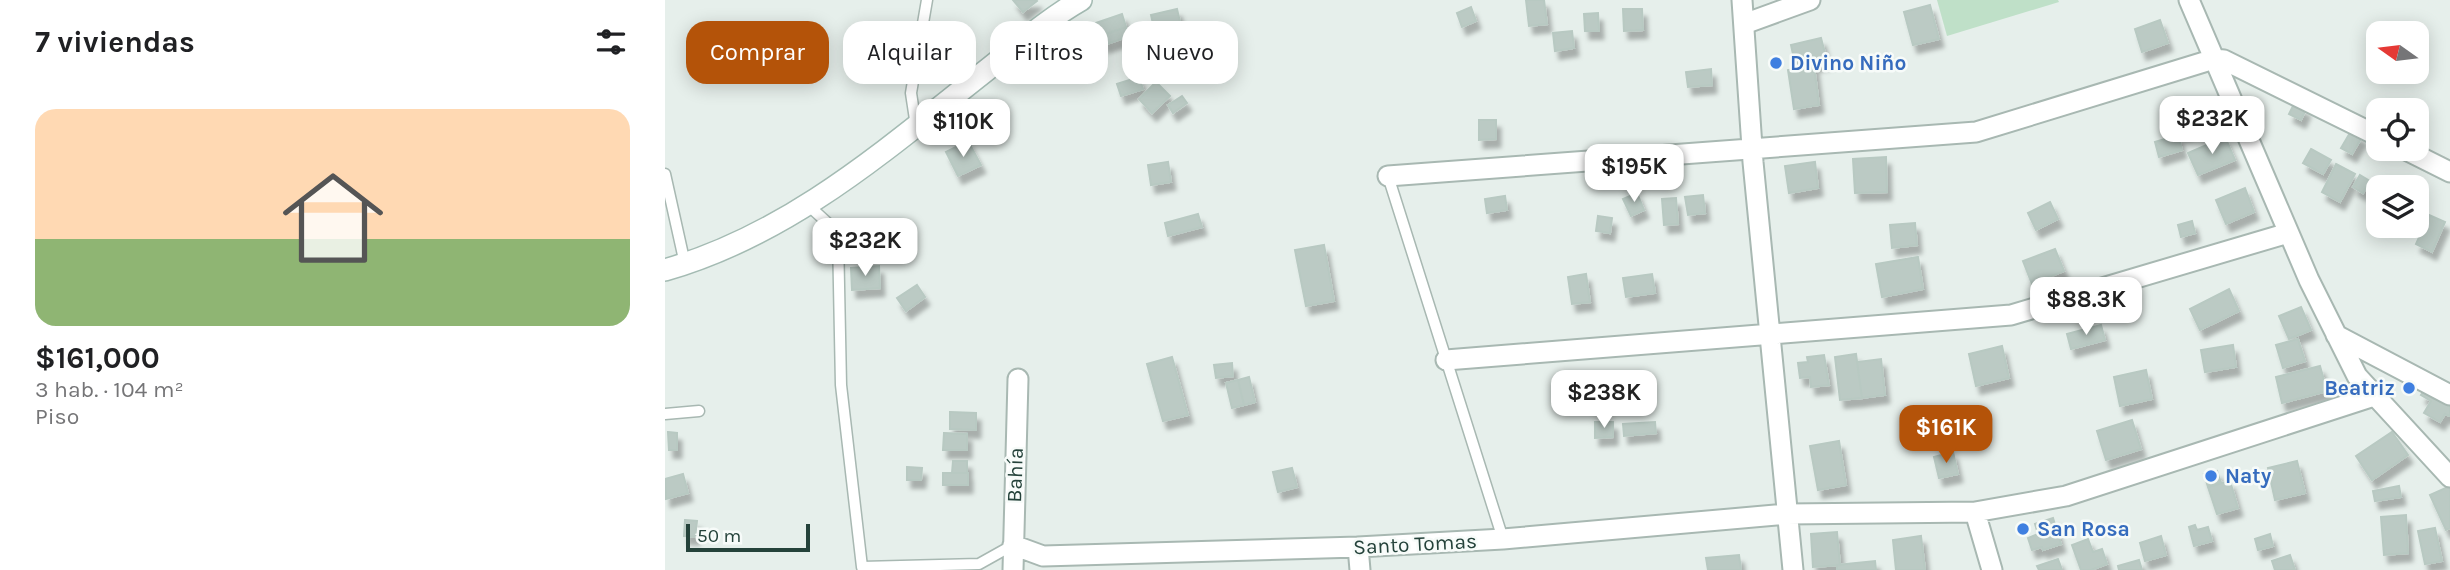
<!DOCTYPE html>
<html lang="es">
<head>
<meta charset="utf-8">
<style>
	:root { --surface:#fff; --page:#f2f2f2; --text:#202124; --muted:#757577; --line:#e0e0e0; --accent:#b45309 }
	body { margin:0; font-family:Karla,sans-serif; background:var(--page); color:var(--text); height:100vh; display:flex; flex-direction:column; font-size:26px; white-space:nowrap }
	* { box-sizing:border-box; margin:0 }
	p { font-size:23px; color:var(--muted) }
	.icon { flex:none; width:38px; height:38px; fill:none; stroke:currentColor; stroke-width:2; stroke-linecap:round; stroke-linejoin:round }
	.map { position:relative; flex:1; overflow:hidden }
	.side { display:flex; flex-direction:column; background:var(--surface); width:665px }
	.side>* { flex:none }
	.guide { position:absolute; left:21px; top:21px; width:665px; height:63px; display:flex; gap:14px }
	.needle { width:46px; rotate:284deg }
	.fabs { position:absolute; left:1701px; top:21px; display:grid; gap:14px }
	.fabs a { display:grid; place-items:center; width:63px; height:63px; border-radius:14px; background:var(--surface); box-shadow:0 4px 18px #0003; font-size:35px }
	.scale { position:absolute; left:21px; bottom:18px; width:124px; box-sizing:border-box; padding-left:7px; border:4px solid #24423a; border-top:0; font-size:19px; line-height:24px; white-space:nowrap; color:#24423a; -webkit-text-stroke:5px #f7fbf9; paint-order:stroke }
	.price { position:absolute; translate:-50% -60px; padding:0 16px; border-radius:14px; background:#fff; color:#222; font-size:23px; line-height:46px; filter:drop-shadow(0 2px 4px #0008) }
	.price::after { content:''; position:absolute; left:50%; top:42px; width:21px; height:16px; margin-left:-10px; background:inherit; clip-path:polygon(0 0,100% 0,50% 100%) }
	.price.selected { background:var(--accent); color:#fff }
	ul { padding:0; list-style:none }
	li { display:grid; align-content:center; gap:14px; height:371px; padding:0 35px }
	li+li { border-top:2px solid var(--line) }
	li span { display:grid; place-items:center; height:217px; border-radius:21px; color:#555 }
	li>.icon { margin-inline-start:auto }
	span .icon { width:126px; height:126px; fill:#fffc; stroke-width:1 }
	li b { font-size:30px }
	h2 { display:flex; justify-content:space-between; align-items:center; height:84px; padding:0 35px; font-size:30px }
	.tag { padding:0 24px; border-radius:21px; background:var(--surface); box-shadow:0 4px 18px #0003; font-size:24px; line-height:63px }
	.tag.selected { background:var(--accent); color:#fff }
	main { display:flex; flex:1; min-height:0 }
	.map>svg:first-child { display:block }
</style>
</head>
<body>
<main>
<section class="side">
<h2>7 viviendas<svg class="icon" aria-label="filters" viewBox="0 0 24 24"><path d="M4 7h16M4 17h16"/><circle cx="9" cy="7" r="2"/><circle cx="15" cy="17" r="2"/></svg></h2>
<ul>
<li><span style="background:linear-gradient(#ffd9b3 60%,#8fb573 0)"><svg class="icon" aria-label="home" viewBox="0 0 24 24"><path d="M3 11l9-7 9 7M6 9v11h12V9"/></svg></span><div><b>$161,000</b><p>3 hab. · 104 m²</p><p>Piso</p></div></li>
</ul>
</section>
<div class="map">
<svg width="1785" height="570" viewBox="0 0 1785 570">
	<defs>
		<filter id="shadow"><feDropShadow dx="4.5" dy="8" stdDeviation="2" flood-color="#0004"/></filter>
	</defs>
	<rect width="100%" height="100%" fill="#e6efeb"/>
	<!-- green -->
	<path fill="#bfe0c8" d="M1272,0h121l1,2 -112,34z"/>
	<!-- building -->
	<path fill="#bbcac4" stroke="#b8c9c2" stroke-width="2" filter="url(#shadow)" d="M348,0h23l1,1 -14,11z
		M861,0h18l3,24 -18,2z
		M1265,5l9,34 -26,6 -9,-33z
		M806,7l5,14 -14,6 -5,-14z
		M512,9l7,30 -26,6 -7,-30z
		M958,9h19l1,21 -19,1z
		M933,13l1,18h-14l-1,-17z
		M457,14l4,13 -26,9 -4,-13z
		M1495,20l8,23 -26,9 -7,-23z
		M461,27l4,9 -26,9 -4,-9z
		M907,31l2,17 -19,3 -2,-18z
		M1156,38l6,23 -31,7 -5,-23z
		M1149,66l5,39 -25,4 -6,-39z
		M1046,69l1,16 -24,2 -2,-15z
		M474,77l4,12 -22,7 -4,-12z
		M491,82l14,14 -18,17 -13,-14z
		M517,96l5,7 -14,10 -5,-8z
		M1629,104l12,5 -5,11 -12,-6z
		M1530,116l4,12 -17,5 -4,-13z
		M814,120h17v19l-17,1z
		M1686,131l11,6 -10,17 -11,-6z
		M1513,135l4,15 -23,7 -4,-15z
		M1560,137l10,23 -37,15 -10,-22z
		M303,141l13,24 -23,11 -12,-24z
		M1646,149l20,11 -8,14 -20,-11z
		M1221,157l1,35 -32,1 -2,-34z
		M503,162l3,20 -20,3 -3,-20z
		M1150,162l3,26 -29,5 -4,-27z
		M1671,164l19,10 -15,28 -18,-10z
		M1695,175l10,6 -7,12 -10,-6z
		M1580,188l9,24 -28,12 -10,-24z
		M972,193l7,17 -13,6 -8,-17z
		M1038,195l2,18 -17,2 -3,-18z
		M840,196l2,14 -20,3 -2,-14z
		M1011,198l2,26 -14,1 -2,-26z
		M1385,202l8,17 -22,11 -8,-17z
		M533,214l4,13 -34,9 -3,-13z
		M1764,215l16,7 -13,30 -16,-8z
		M933,216l14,2 -2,15 -14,-2z
		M1527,221l3,12 -14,4 -3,-12z
		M1250,223l2,22 -25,3 -2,-23z
		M659,245l10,56 -28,5 -11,-56z
		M1390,249l9,22 -32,13 -9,-23z
		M1253,257l5,32 -41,8 -6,-33z
		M214,266l1,22 -28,2 -1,-22z
		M921,274l4,28 -18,2 -4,-27z
		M987,274l3,19 -29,4 -3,-19z
		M252,285l8,12 -19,14 -9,-13z
		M1564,289l10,22 -39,19 -10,-21z
		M1636,307l10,23 -22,9 -10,-23z
		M1436,325l4,15 -34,9 -4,-15z
		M1633,339l7,22 -22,7 -7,-23z
		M1568,345l3,22 -31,5 -4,-22z
		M1337,346l7,32 -33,8 -7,-32z
		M1191,354l6,44 -22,2 -5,-43z
		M1159,355l5,30 -18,2 -1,-10 -10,1 -2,-15 10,-1 -1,-5z
		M507,357l16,58 -25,6 -16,-57z
		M1216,359l4,36 -23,3 -5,-36z
		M567,363l1,13 -17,2 -2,-13z
		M1655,366l7,25 -45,12 -6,-26z
		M1481,370l6,29 -32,7 -6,-29z
		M584,377l6,25 -11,3 -6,-25z
		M573,380l6,25 -12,3 -6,-25z
		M1761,388l24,14v14l-5,-2 -5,8 -16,-9 7,-12 -10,-6z
		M285,412l26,1v17l-26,-1z
		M1467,420l9,29 -35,11 -9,-29z
		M930,422h18v15l-18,1z
		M990,422l1,11 -32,3 -1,-12z
		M3,432l9,1v17h-8z
		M1727,432l16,23 -36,25 -16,-24z
		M279,433l23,1v16h-24z
		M1174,441l7,44 -28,5 -8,-44z
		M1288,452l5,22 -19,4 -5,-21z
		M288,461h14v12h-15z
		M1632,461l8,32 -30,7 -7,-32z
		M242,467l15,1 -1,12h-14z
		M627,468l5,19 -19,5 -5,-20z
		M1552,471l4,12 -13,4 -4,-13z
		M278,473h25v12h-25z
		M18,474l5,19 -22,6 -1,-20z
		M1565,481l8,27 -21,6 -9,-27z
		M1734,486l2,11 -26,4 -2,-10z
		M1785,486v42l-4,2 -16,-35z
		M1741,515l2,38 -24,2 -3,-38z
		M1388,518l8,26 -18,6 -1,-3 -10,3 -4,-12 10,-4 -3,-10z
		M20,520l12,1 -2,16 -11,-1z
		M1530,525l2,5 11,-3 4,14 -18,5 -5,-19z
		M1770,528l7,33 -17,3 -7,-33z
		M1172,532l3,33 -27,2 -2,-33z
		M1605,534l3,12 -15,4 -3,-11z
		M1256,536l4,34h-29l-3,-30z
		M1496,536l5,19 -21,6 -5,-18z
		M1423,539l5,13 9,-3 5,15 -16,6h-10l-9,-25z
		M1074,555l2,15h-33l-2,-12z
		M1625,555l5,15h-20l-3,-9z
		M1393,559l4,11h-23l-2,-4z
		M1474,560l3,10h-23l-1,-4z
		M1210,561l1,9h-39v-5z"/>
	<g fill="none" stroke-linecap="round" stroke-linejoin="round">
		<!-- lane casing -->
		<g stroke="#a8b8b2" stroke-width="13">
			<path id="lane" d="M251,126l-5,-33 16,-93
				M0,174l20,90
				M723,176l115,363
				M143,205l24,22 6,9 3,149 21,182 117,-3 34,-19
				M0,414l34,-3"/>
		</g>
		<!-- street casing -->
		<g stroke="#a8b8b2" stroke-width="23">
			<path id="street" d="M1077,0l11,162 40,408
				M1524,0l120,280 48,96 93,101
				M1079,24l66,-24
				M1739,149l46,23
				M723,176l588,-44 238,-73 10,1 154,76
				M1671,335l114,60
				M781,360l565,-45 277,-82
				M1310,512l17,58
				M348,545l30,11 315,-9 145,-8 284,-25 188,-2 91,-16 308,-100
				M693,547l2,23
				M348,570l5,-191"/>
		</g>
		<!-- secondary casing -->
		<g stroke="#a4bbb3" stroke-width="24">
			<path id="secondary" d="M0,270c125,-36 219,-119 318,-197 32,-25 63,-53 98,-73"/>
		</g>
		<!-- lane -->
		<use href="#lane" stroke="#fff" stroke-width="10"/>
		<!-- street -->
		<use href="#street" stroke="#fff" stroke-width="19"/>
		<!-- secondary -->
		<use href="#secondary" stroke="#fff" stroke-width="21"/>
	</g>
	<!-- markers -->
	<g fill="#3f7fe0" stroke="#f7fbf9" stroke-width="2.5">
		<circle cx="1111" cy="63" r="7"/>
		<circle cx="1744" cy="388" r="7"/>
		<circle cx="1546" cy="476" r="7"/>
		<circle cx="1358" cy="529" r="7"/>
	</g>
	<g text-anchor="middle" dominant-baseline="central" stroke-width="5" stroke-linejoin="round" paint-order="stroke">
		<!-- shop labels -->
		<g font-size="21" font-weight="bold" fill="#366cbe" stroke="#f7fbf9" text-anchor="start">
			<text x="1125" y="63">Divino Niño</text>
			<text x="1730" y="388" text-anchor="end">Beatriz</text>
			<text x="1560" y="476">Naty</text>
			<text x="1372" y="529">San Rosa</text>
		</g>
		<!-- street labels -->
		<g font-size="21" fill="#24423a" stroke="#f7fbf9">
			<text transform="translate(350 475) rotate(-88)">Bahía</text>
			<text transform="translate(750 544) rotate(-3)">Santo Tomas</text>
		</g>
	</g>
</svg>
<div class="fabs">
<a><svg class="needle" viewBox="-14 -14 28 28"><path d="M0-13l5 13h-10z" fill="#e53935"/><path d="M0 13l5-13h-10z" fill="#757577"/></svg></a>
<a><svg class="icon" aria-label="locate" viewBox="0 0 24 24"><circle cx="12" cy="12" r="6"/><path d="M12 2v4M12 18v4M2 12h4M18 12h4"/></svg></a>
<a><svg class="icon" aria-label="layers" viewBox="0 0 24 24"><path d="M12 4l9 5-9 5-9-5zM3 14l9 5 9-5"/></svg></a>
</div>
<div class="scale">50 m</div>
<b class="price" style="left:1547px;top:156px">$232K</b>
<b class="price" style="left:298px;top:159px">$110K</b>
<b class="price" style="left:969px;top:204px">$195K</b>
<b class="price" style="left:200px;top:278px">$232K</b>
<b class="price" style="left:1421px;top:337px">$88.3K</b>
<b class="price" style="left:939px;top:430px">$238K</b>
<b class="price selected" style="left:1281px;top:465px">$161K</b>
<div class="guide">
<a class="tag selected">Comprar</a>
<a class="tag">Alquilar</a>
<a class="tag">Filtros</a>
<a class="tag">Nuevo</a>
</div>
</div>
</main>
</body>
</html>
